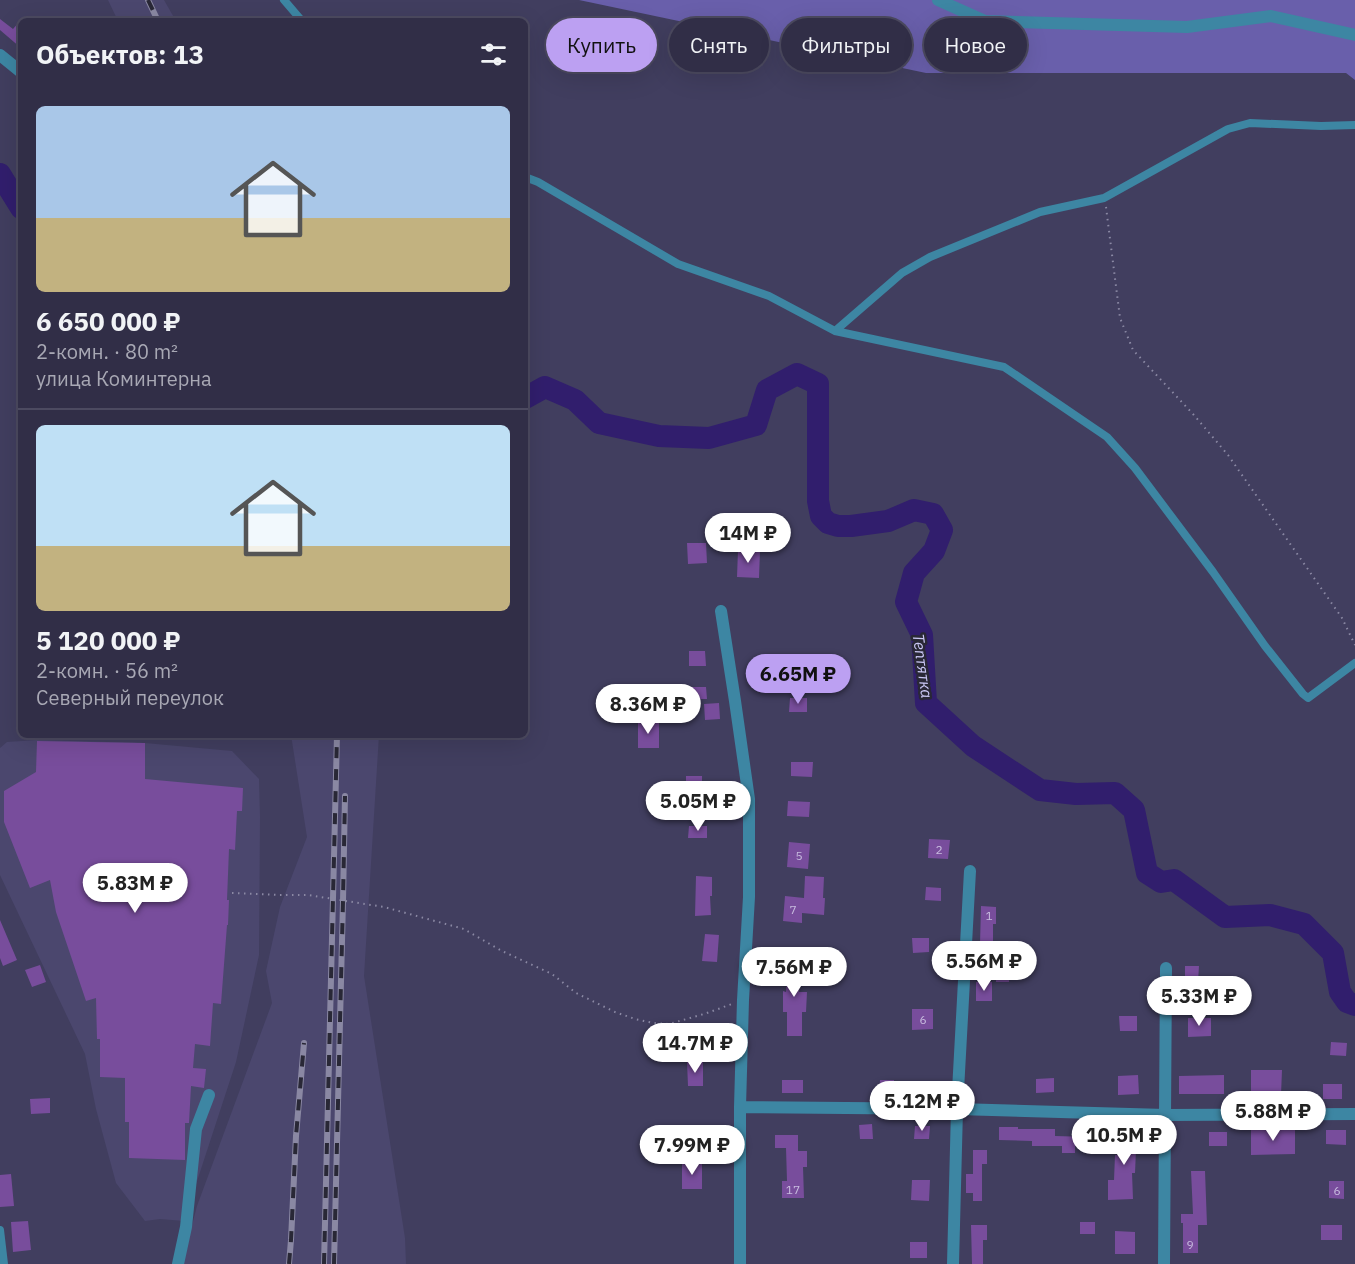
<!DOCTYPE html>
<html lang="ru">
<head>
<meta charset="utf-8">
<style>
	:root { --surface:#312e47; --page:#39364e; --text:#f1f3f6; --muted:#a8a8b4; --line:#4c4a60; --accent:#bca0f2 }
	body { margin:0; font-family:"IBM Plex Sans",sans-serif; background:var(--page); color:var(--text); height:100vh; display:flex; flex-direction:column; font-size:22px; white-space:nowrap }
	* { box-sizing:border-box; margin:0 }
	p { font-size:20px; color:var(--muted) }
	.icon { flex:none; width:33px; height:33px; fill:none; stroke:currentColor; stroke-width:2; stroke-linecap:round; stroke-linejoin:round }
	.map { position:relative; flex:1; overflow:hidden }
	.drawer { position:absolute; left:18px; top:18px; width:510px; height:720px; display:flex; flex-direction:column; background:var(--surface); border-radius:9px; box-shadow:0 6px 24px #0002,0 0 0 2px var(--line) }
	.drawer>* { flex:none }
	.guide { position:absolute; left:546px; top:18px; width:570px; height:54px; display:flex; gap:12px }
	.price { position:absolute; translate:-50% -51px; padding:0 14px; border-radius:21px; background:#fff; color:#222; font-size:20px; line-height:39px; filter:drop-shadow(0 2px 3px #0008) }
	.price::after { content:''; position:absolute; left:50%; top:36px; width:18px; height:14px; margin-left:-9px; background:inherit; clip-path:polygon(0 0,100% 0,50% 100%) }
	.price.active { background:var(--accent); color:#111 }
	ul { padding:0; list-style:none }
	li { display:grid; align-content:center; gap:12px; height:318px; padding:0 18px }
	li+li { border-top:2px solid var(--line) }
	li span { display:grid; place-items:center; height:186px; border-radius:9px; color:#555 }
	li>.icon { margin-inline-start:auto }
	span .icon { width:108px; height:108px; fill:#fffc; stroke-width:1 }
	li b { font-size:26px }
	h2 { display:flex; justify-content:space-between; align-items:center; height:72px; padding:0 18px; font-size:26px }
	.tag { padding:0 21px; border-radius:27px; background:var(--surface); box-shadow:0 6px 24px #0002,0 0 0 2px var(--line); font-size:21px; line-height:54px }
	.tag.active { background:var(--accent); color:#111 }
	.map>svg:first-child { display:block }
</style>
</head>
<body>
<div class="map">
<svg width="1355" height="1264" viewBox="0 0 1355 1264">
	<rect width="100%" height="100%" fill="#413e5f"/>
	<!-- built -->
	<path fill="#4b476e" d="M108,0h56l12,21h-58z
		M291,735h88l-15,241 41,262 1,26h-224l15,-58 75,-203 -6,-32 14,-64 27,-70z
		M37,740l108,3 87,8 27,28 1,38 -1,138 -23,107 -52,159 -24,-2 -15,2 -29,-38 -20,-74 -11,-55 -85,-179v-127l7,-6z"/>
	<!-- green -->
	<path fill="#695fab" d="M579,0h776v80l-9,-7h-420z"/>
	<g fill="none" stroke-linecap="round" stroke-linejoin="round">
		<!-- river -->
		<path stroke="#311e6d" stroke-width="22" d="M0,174l21,34
			M525,398l20,-11 30,13 24,23 60,13 50,2 47,-13 11,-35 30,-16 21,10v117l3,15 7,7 10,3h13l37,-5 26,-11 19,4 9,16 -8,21 -20,22 -8,29 16,33 4,68 47,43 67,44 36,4 39,-1 19,17 13,63 14,9 13,-2 51,37 45,-2 34,9 29,29 7,39 7,10 8,3"/>
	</g>
	<!-- building -->
	<path fill="#784d9c" d="M0,19l13,10 8,-9v28l-21,-18z
		M687,543h19l1,20 -19,1z
		M738,550l22,1 -1,27 -22,-1z
		M689,651h16l1,15h-17z
		M686,687h20l1,12h-20z
		M790,698h17v14h-18z
		M719,703l1,16 -15,1 -1,-16z
		M638,722h21v26h-21z
		M37,741l108,2v36l98,9 -1,23h-5l-2,39 -6,-1 -2,51h2l-1,25h-1l-6,79 -8,-1 -3,43 -15,-2 -2,24 13,1 -2,19 -13,-2 -2,37h-4v37l-56,-2v-36h-4v-44l-25,-1v-38h-3l-1,-41 -10,3 -30,-89 -6,-32 -20,8 -26,-66v-31l32,-19z
		M791,762h22l-1,15 -21,-1z
		M686,776h16v14h-16z
		M788,801l22,1 -1,15 -22,-1z
		M689,826h18v12h-19z
		M929,839l21,1 -2,19 -20,-1z
		M789,842l21,2 -2,25 -21,-2z
		M696,876l16,1v19h-2l1,19 -16,1z
		M805,876l19,1 -1,21h2l-1,17 -22,-2v10l-19,-2 2,-25 19,2z
		M926,887l15,1v13l-16,-1z
		M981,906l15,1v17h-3v20h-13z
		M0,920l17,40 -14,6 -3,-8z
		M705,934l14,1 -2,27 -15,-1z
		M912,938h17v14l-16,1z
		M788,957h13l-2,35h8l-1,20h-4v24h-15v-24h-4v-21l3,1z
		M40,965l6,17 -14,5 -7,-17z
		M1009,966v16h-13v-15z
		M1185,966h14l-1,16h-13z
		M976,982h16v19h-16z
		M912,1009h21v20l-21,1z
		M1119,1016h18v15h-17z
		M1188,1018h23v18l-23,1z
		M1331,1042l16,1 -1,13 -16,-1z
		M687,1062h16v24h-15z
		M1251,1070h31l-1,25 -30,-1z
		M1138,1075l1,19 -21,1v-19z
		M1224,1075v19h-45v-18z
		M1054,1078v14l-18,1v-14z
		M782,1080h21v13h-21z
		M880,1080h14v16h-15z
		M1323,1084h19v15h-19z
		M50,1098v15l-19,1 -1,-15z
		M872,1124l1,15h-13l-1,-14z
		M915,1126h15l-1,13h-15z
		M1120,1126h17l-2,47h-3l1,26 -25,1v-20h6l1,-25h5z
		M999,1127h19v2h37v7l35,1v9h-15v7h-13v-7h-30v-5l-33,-1z
		M1281,1129h14v25l-44,1v-25h30z
		M685,1130h25v14l-25,1z
		M1326,1130h20v15l-20,-1z
		M1209,1132h18v14h-18z
		M775,1135h23v16h9v16h-4l1,31h-22v-17h5l-1,-33h-11z
		M973,1150h14v14h-5v37h-9v-8h-7v-19h7z
		M682,1163h20v26h-20z
		M1191,1171h14l2,54h-9v28h-15v-30h-2v-9h12z
		M11,1174l3,32 -14,1v-32z
		M912,1180h18l-1,21 -18,-1z
		M1329,1181h15v18l-15,-1z
		M28,1221l3,29 -18,2 -2,-30z
		M1080,1222h15v12h-15z
		M971,1225h16v15h-4v24h-11z
		M1321,1225h21v15h-21z
		M1115,1231l20,1v22h-20z
		M910,1242h17v16h-17z"/>
	<g fill="none" stroke-linecap="round" stroke-linejoin="round">
		<!-- path -->
		<path stroke="#8b89a4" stroke-width="2" stroke-dasharray="1.5 4.5" stroke-linecap="butt" d="M1106,207l14,111 13,32 60,64 35,41 114,163 13,27
			M232,893l47,2h29l76,12 80,22 38,22 50,23 24,19 39,19 20,7 18,4 16,1 35,-10 28,-10"/>
		<!-- lane -->
		<path stroke="#3d86a3" stroke-width="8" d="M284,0l18,21
			M525,177l13,5 140,82 91,32 66,35 169,36 103,70 28,31 78,104 52,74 38,48 5,4 47,-35
			M835,331l67,-58 28,-16 110,-45 64,-14 124,-69 22,-6 71,3 34,-1
			M0,1230l4,34"/>
		<!-- street -->
		<path stroke="#3d86a3" stroke-width="12" d="M938,0l47,21 202,6 84,-11 84,19
			M0,55l21,17
			M721,611l14,90 14,98v98l-6,103 -3,107v157
			M740,1107l217,2 208,6 190,-1
			M178,1264l8,-37 10,-98 13,-34
			M953,1264l4,-155 13,-238
			M1164,1264l2,-296"/>
		<!-- rail casing -->
		<g stroke="#8a88a3" stroke-width="6">
			<path id="rail" d="M148,0l10,21
				M289,1264l2,-24 5,-104 8,-93
				M324,1264l13,-529
				M334,1264l9,-363 2,-105"/>
		</g>
		<!-- rail -->
		<use href="#rail" stroke="#292836" stroke-width="4" stroke-dasharray="11" stroke-linecap="butt"/>
	</g>
	<g text-anchor="middle" dominant-baseline="central" stroke-width="5" stroke-linejoin="round" paint-order="stroke">
		<!-- number labels -->
		<g font-size="12" fill="#c8bcdf">
			<text x="939" y="849">2</text>
			<text x="799" y="855">5</text>
			<text x="793" y="909">7</text>
			<text x="989" y="915">1</text>
			<text x="923" y="1019">6</text>
			<text x="793" y="1189">17</text>
			<text x="1337" y="1190">6</text>
			<text x="1190" y="1244">9</text>
		</g>
		<!-- water labels -->
		<g font-size="16" font-style="italic" fill="#cac7f5" stroke="#292836">
			<text transform="translate(923 666) rotate(82)">Тептятка</text>
		</g>
	</g>
</svg>
<b class="price" style="left:748px;top:564px">14M ₽</b>
<b class="price active" style="left:798px;top:705px">6.65M ₽</b>
<b class="price" style="left:648px;top:735px">8.36M ₽</b>
<b class="price" style="left:698px;top:832px">5.05M ₽</b>
<b class="price" style="left:135px;top:914px">5.83M ₽</b>
<b class="price" style="left:984px;top:992px">5.56M ₽</b>
<b class="price" style="left:794px;top:998px">7.56M ₽</b>
<b class="price" style="left:1199px;top:1027px">5.33M ₽</b>
<b class="price" style="left:695px;top:1074px">14.7M ₽</b>
<b class="price" style="left:922px;top:1132px">5.12M ₽</b>
<b class="price" style="left:1273px;top:1142px">5.88M ₽</b>
<b class="price" style="left:1124px;top:1166px">10.5M ₽</b>
<b class="price" style="left:692px;top:1176px">7.99M ₽</b>
<div class="guide">
<a class="tag active">Купить</a>
<a class="tag">Снять</a>
<a class="tag">Фильтры</a>
<a class="tag">Новое</a>
</div>
<section class="drawer">
<h2>Объектов: 13<svg class="icon" aria-label="filters" viewBox="0 0 24 24"><path d="M4 7h16M4 17h16"/><circle cx="9" cy="7" r="2"/><circle cx="15" cy="17" r="2"/></svg></h2>
<ul>
<li><span style="background:linear-gradient(#a9c7e8 60%,#c2b280 0)"><svg class="icon" aria-label="home" viewBox="0 0 24 24"><path d="M3 11l9-7 9 7M6 9v11h12V9"/></svg></span><div><b>6 650 000 ₽</b><p>2-комн. · 80 m²</p><p>улица Коминтерна</p></div></li>
<li><span style="background:linear-gradient(#bfe0f5 65%,#c2b280 0)"><svg class="icon" aria-label="home" viewBox="0 0 24 24"><path d="M3 11l9-7 9 7M6 9v11h12V9"/></svg></span><div><b>5 120 000 ₽</b><p>2-комн. · 56 m²</p><p>Северный переулок</p></div></li>
</ul>
</section>
</div>
</body>
</html>
